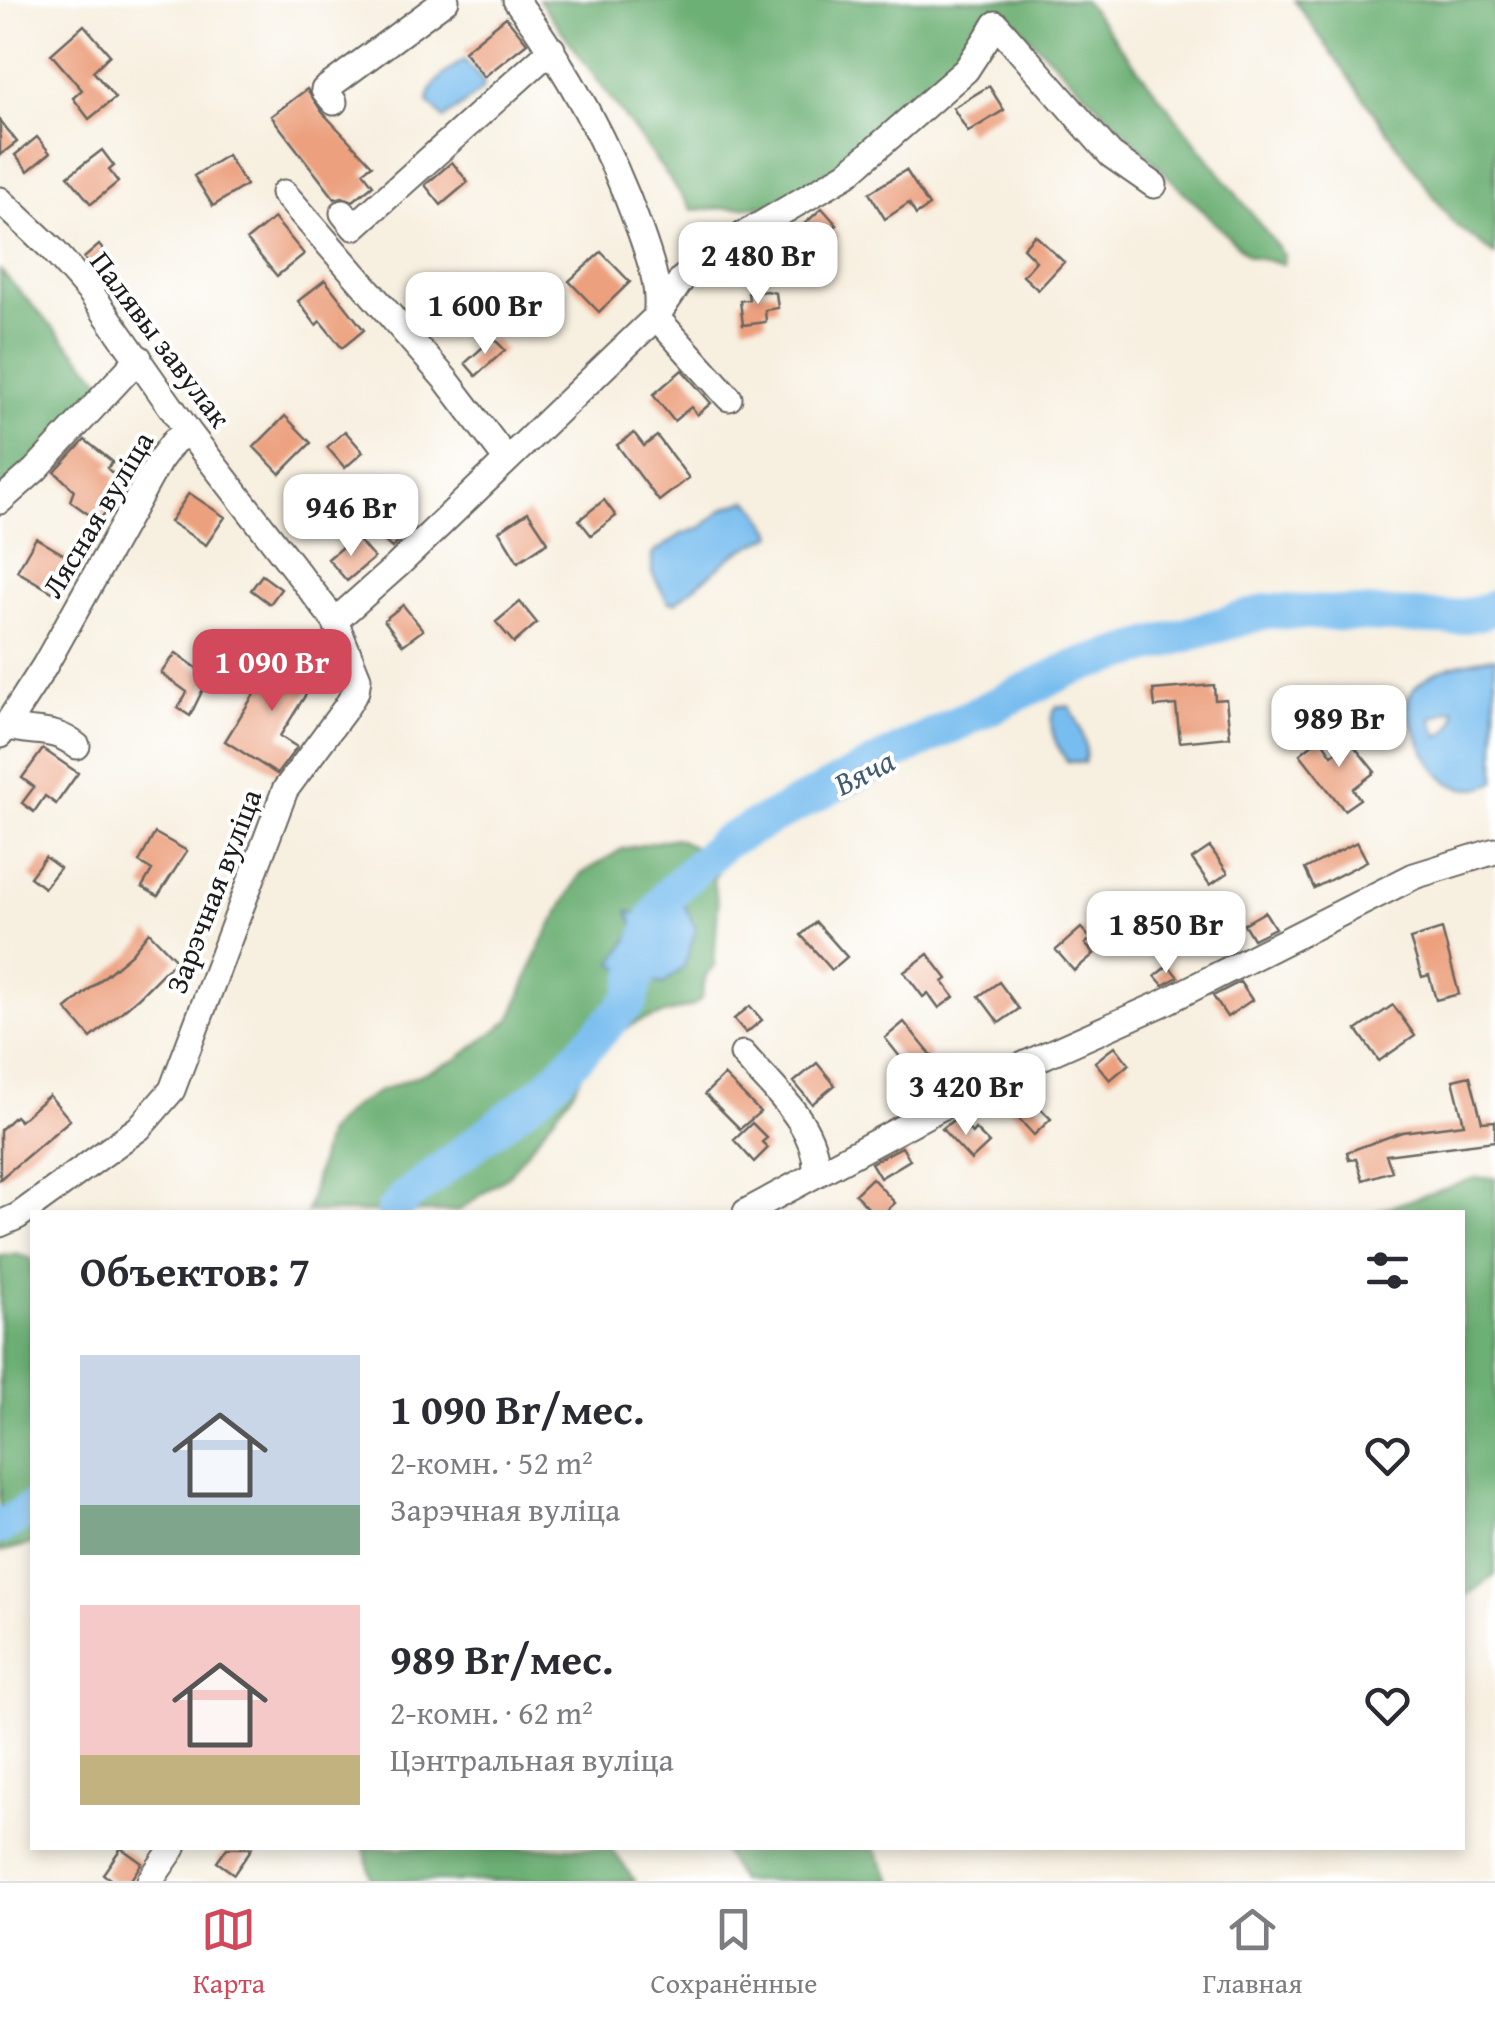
<!DOCTYPE html>
<html lang="ru">
<head>
<meta charset="utf-8">
<style>
	:root { --surface:#fff; --page:#f7f7f7; --text:#2b2b33; --muted:#7c7c81; --line:#e1e1e2; --accent:#d1495b }
	body { margin:0; font-family:"Gentium Book Plus",serif; background:var(--page); color:var(--text); height:100vh; display:flex; flex-direction:column; font-size:38px; white-space:nowrap }
	* { box-sizing:border-box; margin:0 }
	p { font-size:32px; color:var(--muted) }
	.icon { flex:none; width:55px; height:55px; fill:none; stroke:currentColor; stroke-width:2; stroke-linecap:round; stroke-linejoin:round }
	.map { position:relative; flex:1; overflow:hidden }
	.sheet { position:absolute; left:30px; top:1210px; width:1435px; height:640px; display:flex; flex-direction:column; background:var(--surface); border-radius:0px; box-shadow:0 5px 15px #0003 }
	.sheet>* { flex:none }
	.price { position:absolute; translate:-50% -85px; padding:0 22px; border-radius:20px; background:#fff; color:#222; font-size:32px; line-height:65px; filter:drop-shadow(0 2px 5px #0008) }
	.price::after { content:''; position:absolute; left:50%; top:60px; width:30px; height:22px; margin-left:-15px; background:inherit; clip-path:polygon(0 0,100% 0,50% 100%) }
	.price.on { background:var(--accent); color:#fff }
	ul { padding:0; list-style:none }
	li { display:flex; align-items:center; gap:30px; height:250px; padding:0 50px }
	li span { display:grid; place-items:center; flex:none; width:280px; height:200px; border-radius:0px; color:#555 }
	li>.icon { margin-inline-start:auto }
	span .icon { width:120px; height:120px; fill:#fffc; stroke-width:1 }
	li b { font-size:42px }
	h2 { display:flex; justify-content:space-between; align-items:center; height:120px; padding:0 50px; font-size:42px }
	.dock { display:flex; justify-content:space-around; align-items:center; height:140px; border-top:2px solid var(--line); background:var(--surface); font-size:28px; color:var(--muted) }
	.dock a { display:grid; justify-items:center; gap:5px }
	.dock .on { color:var(--accent) }
	.map>svg:first-child { display:block }
</style>
</head>
<body>
<div class="map">
<svg width="1495" height="1881" viewBox="0 0 1495 1881">
	<rect width="100%" height="100%" fill="#fff"/>
	<filter id="ink" filterUnits="userSpaceOnUse"><feTurbulence type="fractalNoise" baseFrequency=".01" numOctaves="2"/><feDisplacementMap in="SourceGraphic" scale="20" xChannelSelector="R" yChannelSelector="G"/><feConvolveMatrix kernelMatrix="1 2 1 2 8 2 1 2 1" color-interpolation-filters="sRGB"/></filter>
	<filter id="wash" filterUnits="userSpaceOnUse"><feTurbulence type="fractalNoise" baseFrequency=".0048" numOctaves="4" result="noise"/><feDisplacementMap in="SourceGraphic" scale="40" xChannelSelector="R" yChannelSelector="G"/><feGaussianBlur stdDeviation="2.25" result="paint"/><feColorMatrix in="noise" values="0 0 0 0 0 0 0 0 0 0 0 0 0 0 0 0 0 1.4 0 .05"/><feComposite in="paint" operator="in"/></filter>
	<g filter="url(#wash)">
		<rect width="100%" height="100%" fill="#f7efdf"/>
		<!-- forest -->
		<path fill="#6db074" stroke="#446648" stroke-width="2.5" d="M539,0h545l200,255 -1,9 -35,-8 -245,-245 -150,151 -86,44 -75,4z
			M1294,0h201v255l-43,-33z
			M0,270l104,113 -104,112z
			M675,838l25,11 17,12 2,8 -6,11 5,24 -4,63 -8,8 -5,24 -9,7 -55,16 -41,27 -23,42 -64,84 -52,37h-150l20,-80 25,-25 28,-16 76,-31 55,-41 31,-77 38,-67 42,-26z
			M1475,1178h20v397l-32,24 -1,-387h-87z
			M15,1254l17,5v285l-32,8v-296z
			M364,1848h247l24,33h-263z
			M721,1848h153l18,33h-152z"/>
		<!-- water -->
		<path fill="#78bdef" stroke="#4a6c86" stroke-width="2.5" fill-rule="evenodd" d="M464,60l20,23 -3,8 -37,28 -16,-17c2,-20 20,-31 36,-42z
			M748,500l11,11 15,24 -38,18 -61,50 -7,-1 -16,-29v-19l30,-20 19,-6 23,-20z
			M1495,657v125c-54,27 -71,-33 -89,-72 3,-40 58,-48 89,-53zM1454,709c4,11 -4,23 -15,27l-8,-18z
			M1057,706l13,1c9,16 20,39 14,56l-17,-2c-11,-15 -23,-39 -10,-55z
			M667,896l15,4 14,29 -12,38 -21,17 -27,-8 -23,-13 22,-34 -7,-18 25,8z"/>
		<g fill="none" stroke-linecap="round" stroke-linejoin="round">
			<!-- river -->
			<path stroke="#78bdef" stroke-width="35" d="M393,1212l13,-15 141,-109 84,-88 22,-80 14,-24 56,-53 183,-95 166,-80 196,-57 183,7 29,-5 15,-7
				M0,1527l32,-18"/>
		</g>
		<g id="blocks">
			<!-- building -->
			<path fill="#eca07e" d="M506,17l21,26 -43,34 -20,-26z
				M84,25l26,30 -17,16 22,27 -26,21 -16,-21 9,-8 -31,-36z
				M989,86l15,24 -36,22 -15,-24z
				M307,89l15,23 50,53 -9,7 10,13 -20,16 -11,-4 -7,2 -64,-83z
				M0,120l17,22 -17,13z
				M37,137l13,16 -22,18 -13,-16z
				M102,150l12,16 -5,4 9,12 -27,22 -23,-28z
				M227,155l19,30 -33,21 -19,-30z
				M452,162l16,20 -27,23 -16,-20z
				M906,170l23,36 -13,9 -7,-12 -24,16 -16,-26z
				M822,208l15,17 -5,4 6,7 -26,23 -21,-23z
				M274,218l30,36 -27,22 -30,-36z
				M1035,235l29,27 -26,28 -15,-14 13,-15 -13,-13z
				M99,245l14,17 -15,13 -14,-17z
				M601,252l29,30 -31,30 -30,-31z
				M467,273l24,29 -34,27 -23,-29z
				M325,280l39,50 -22,18 -22,-27 -4,4 -18,-24z
				M767,291l9,2 2,15 -13,2 1,12 -23,3 -3,-24 9,-2 -1,-6z
				M493,338l12,12 -29,26 -11,-13z
				M682,370l29,33 -14,12 -6,-8 -17,14 -21,-26z
				M285,416l26,27 -31,31 -26,-27z
				M345,431l18,21 -18,16 -18,-21z
				M634,433l10,13 13,-10 32,42 -30,23 -42,-56z
				M85,440l28,22 -6,6 10,10 -4,5 10,9 -25,29 -28,-20 4,-11 -19,-18z
				M189,493l36,24 -19,28 -36,-23z
				M604,500l12,16 -25,19 -12,-15z
				M528,512l20,30 -30,20 -19,-31z
				M399,525l8,9 -15,14 -9,-8z
				M355,536l19,22 -27,23 -19,-22z
				M36,538l37,22 -19,33 -37,-22z
				M262,575l19,14 -11,15 -19,-14z
				M520,602l17,21 -23,20 -18,-21z
				M403,605l20,25 -20,15 -19,-25z
				M280,652l38,23 -38,61 17,11 -20,27 -52,-33z
				M176,653l33,24 -19,39 -12,-8 9,-16 -26,-19z
				M1214,685l1,15 11,-1 4,38 -50,5 -4,-37 -21,2 -2,-17z
				M1320,738l12,17 18,-14 25,31 -22,17 7,10 -16,11 -44,-56z
				M43,749l35,24 -22,31 -11,-8 -11,16 -12,-9 12,-16 -12,-9z
				M155,833l32,18 -29,45 -16,-9 10,-17 -13,-8z
				M1357,842l10,19 -53,27 -9,-19z
				M1210,847l18,26 -18,12 -18,-26z
				M45,857l15,11 -16,20 -14,-11z
				M1141,895l12,16 -13,11 4,6 -13,10 -17,-21z
				M1265,912l10,16 -22,11 -9,-15z
				M816,922l31,35 -15,13 -31,-35z
				M1081,928l10,11 -6,5 9,10 -20,17 -18,-21z
				M1442,929l17,65 -23,6 -7,-25 -7,2 -12,-38z
				M149,932l27,28 -37,37 -48,41 -25,-29 65,-55z
				M928,954l19,25 -4,3 11,15 -15,11 -11,-15 -5,4 -19,-25z
				M1168,965l10,12 -15,8 -8,-9z
				M999,982l20,27 -20,14 -20,-27z
				M1240,982l12,18 -25,17 -14,-21z
				M1393,1005l22,31 -36,25 -22,-31z
				M750,1006l12,14 -16,13 -12,-14z
				M904,1022l28,34 -20,16 -27,-34z
				M1115,1046l14,18 -19,16 -15,-18z
				M817,1063l18,22 -23,19 -18,-22z
				M724,1075l36,37 -20,17 -35,-35z
				M1470,1076l12,46 13,-1v20l-109,14 6,16 -29,9 -7,-21 -7,1 -2,-8 55,-20 62,-8 -11,-44z
				M1025,1093l26,26 -17,16 -25,-27z
				M49,1095l21,25 -70,59v-49l15,-14 5,5z
				M957,1117l15,16 3,-4 14,14 -18,17 -29,-31z
				M752,1123l15,15 -5,4 6,6 -14,14 -20,-22z
				M902,1147l8,13 -30,18 -9,-15z
				M872,1178l23,25 -10,9h-13l-17,-18z
				M121,1848l21,15 -12,18h-17l-10,-7z
				M227,1848h25l-18,26 -17,-12z"/>
		</g>
	</g>
	<g filter="url(#ink)">
		<use href="#blocks" fill-opacity="0" stroke="#696660" stroke-width="2.5"/>
		<g fill="none" stroke-linecap="round" stroke-linejoin="round">
			<!-- minor casing -->
			<g stroke="#696660" stroke-width="29">
				<path id="minor" d="M516,0c53,71 93,145 123,228 10,28 22,60 17,89l73,81
					M334,102l-10,-12 122,-90
					M284,193l163,188 60,79
					M0,200l53,50 38,43 99,141 145,187 23,57 -2,13 -11,18 -60,81 -113,300 -33,38 -121,88 -18,8
					M343,213l11,14 198,-178
					M0,501l35,-31 104,-112
					M335,621l63,-56 258,-248 26,-38 42,-33 123,-72 119,-104 30,-46 115,131 43,30
					M6,726c28,9 46,0 71,20
					M0,735l44,-68 115,-206 16,-21 15,-6
					M743,1054c29,34 76,72 73,120
					M746,1212l255,-137 160,-71 253,-128 81,-25
					M150,1881l23,-33"/>
			</g>
			<!-- minor -->
			<use href="#minor" stroke="#fff" stroke-width="25"/>
		</g>
	</g>
	<g text-anchor="middle" dominant-baseline="central" stroke-width="8" stroke-linejoin="round" paint-order="stroke">
		<!-- street labels -->
		<g font-size="30" fill="#1c1c1c" stroke="#fff">
			<text transform="translate(161 339) rotate(53)">Палявы завулак</text>
			<text transform="translate(97 514) rotate(-59)">Лясная вуліца</text>
			<text transform="translate(213 891) rotate(-69)">Зарэчная вуліца</text>
		</g>
		<!-- water labels -->
		<g font-size="32" font-style="italic" fill="#415c70" stroke="#fff">
			<text transform="translate(864 772) rotate(-27)">Вяча</text>
		</g>
	</g>
</svg>
<b class="price" style="left:758px;top:307px">2 480 Br</b>
<b class="price" style="left:485px;top:357px">1 600 Br</b>
<b class="price" style="left:351px;top:559px">946 Br</b>
<b class="price on" style="left:272px;top:714px">1 090 Br</b>
<b class="price" style="left:1339px;top:770px">989 Br</b>
<b class="price" style="left:1166px;top:976px">1 850 Br</b>
<b class="price" style="left:966px;top:1138px">3 420 Br</b>
<section class="sheet">
<h2>Объектов: 7<svg class="icon" aria-label="filters" viewBox="0 0 24 24"><path d="M4 7h16M4 17h16"/><circle cx="9" cy="7" r="2"/><circle cx="15" cy="17" r="2"/></svg></h2>
<ul>
<li><span style="background:linear-gradient(#c9d6e8 75%,#7fa58c 0)"><svg class="icon" aria-label="home" viewBox="0 0 24 24"><path d="M3 11l9-7 9 7M6 9v11h12V9"/></svg></span><div><b>1 090 Br/мес.</b><p>2-комн. · 52 m²</p><p>Зарэчная вуліца</p></div><svg class="icon" aria-label="heart" viewBox="0 0 24 24"><path d="M12 20l-8-8c-3-5 5-10 8-4 3-6 11-1 8 4z"/></svg></li>
<li><span style="background:linear-gradient(#f6c9c9 75%,#c2b280 0)"><svg class="icon" aria-label="home" viewBox="0 0 24 24"><path d="M3 11l9-7 9 7M6 9v11h12V9"/></svg></span><div><b>989 Br/мес.</b><p>2-комн. · 62 m²</p><p>Цэнтральная вуліца</p></div><svg class="icon" aria-label="heart" viewBox="0 0 24 24"><path d="M12 20l-8-8c-3-5 5-10 8-4 3-6 11-1 8 4z"/></svg></li>
</ul>
</section>
</div>
<nav class="dock">
<a class="on"><svg class="icon" aria-label="map" viewBox="0 0 24 24"><path d="M3 6l6-2 6 2 6-2v14l-6 2-6-2-6 2zM9 4v14M15 6v14"/></svg>Карта</a>
<a><svg class="icon" aria-label="saved" viewBox="0 0 24 24"><path d="M7 4h10v16l-5-4-5 4z"/></svg>Сохранённые</a>
<a><svg class="icon" aria-label="home" viewBox="0 0 24 24"><path d="M3 11l9-7 9 7M6 9v11h12V9"/></svg>Главная</a>
</nav>
</body>
</html>
